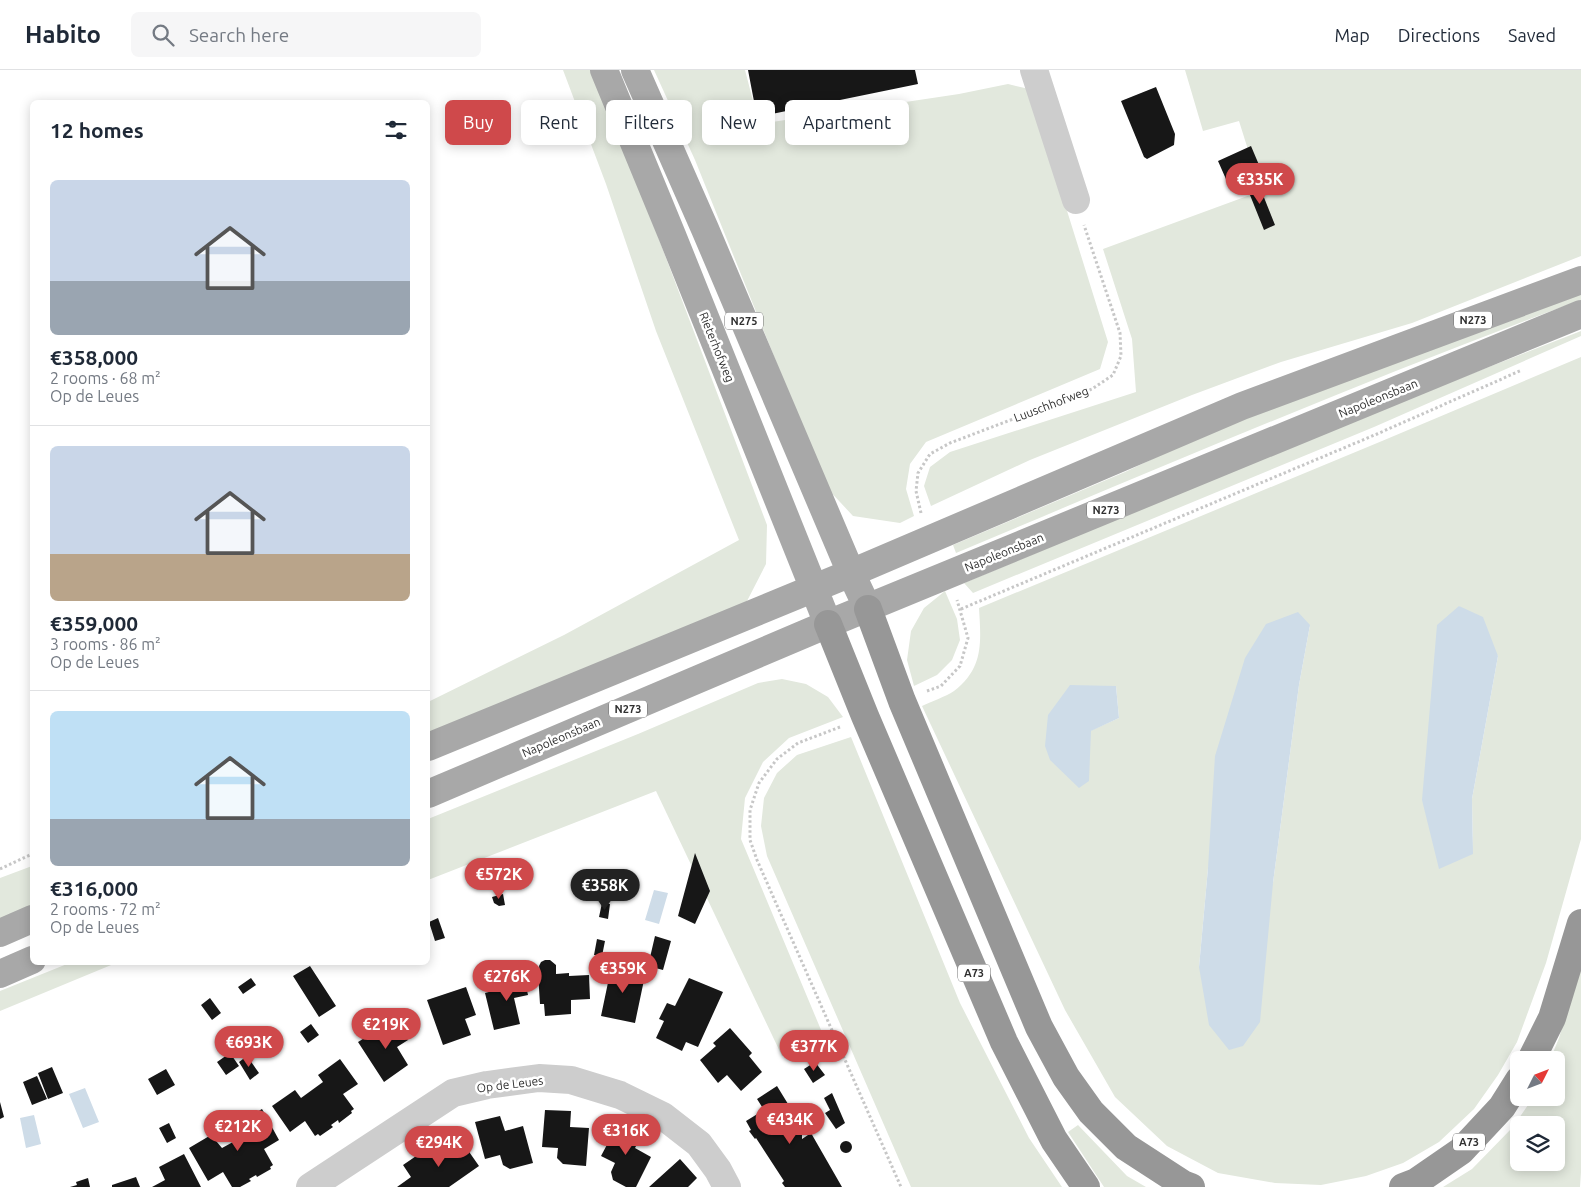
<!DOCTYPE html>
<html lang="en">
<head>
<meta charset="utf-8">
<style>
	:root { --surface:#fff; --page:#f6f6f7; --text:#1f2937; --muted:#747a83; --line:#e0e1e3; --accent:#cf494b }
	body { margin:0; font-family:Ubuntu,sans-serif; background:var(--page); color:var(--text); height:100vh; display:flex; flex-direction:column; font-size:19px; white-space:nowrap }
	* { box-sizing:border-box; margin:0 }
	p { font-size:16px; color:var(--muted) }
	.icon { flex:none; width:28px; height:28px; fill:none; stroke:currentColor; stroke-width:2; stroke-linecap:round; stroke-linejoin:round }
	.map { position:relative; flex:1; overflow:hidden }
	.details { position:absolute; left:30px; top:30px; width:400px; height:865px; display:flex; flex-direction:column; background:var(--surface); border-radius:8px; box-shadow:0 2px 12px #0003 }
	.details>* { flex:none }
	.hud { position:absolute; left:445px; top:30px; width:475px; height:45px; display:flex; gap:10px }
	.needle { width:32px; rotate:48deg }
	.fabs { position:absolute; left:1510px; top:981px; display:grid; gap:10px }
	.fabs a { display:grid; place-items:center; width:55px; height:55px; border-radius:8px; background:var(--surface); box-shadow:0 2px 12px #0003; font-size:25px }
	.price { position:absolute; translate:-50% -42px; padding:0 11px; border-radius:18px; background:var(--accent); color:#fff; font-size:16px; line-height:32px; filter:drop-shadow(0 1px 2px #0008) }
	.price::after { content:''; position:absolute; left:50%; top:30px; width:15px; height:11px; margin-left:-8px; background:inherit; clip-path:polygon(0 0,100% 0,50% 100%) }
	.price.on { background:#222; color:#fff }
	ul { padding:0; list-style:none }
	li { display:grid; align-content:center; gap:10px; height:265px; padding:0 20px }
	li+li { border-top:1px solid var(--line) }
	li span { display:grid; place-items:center; height:155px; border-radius:8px; color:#555 }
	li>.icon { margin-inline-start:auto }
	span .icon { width:90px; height:90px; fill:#fffc; stroke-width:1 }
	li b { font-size:21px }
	h2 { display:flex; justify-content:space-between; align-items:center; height:60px; padding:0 20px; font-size:21px }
	.chip { padding:0 18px; border-radius:8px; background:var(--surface); box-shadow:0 2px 12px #0003; font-size:18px; line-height:45px }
	.chip.on { background:var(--accent); color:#fff }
	header { display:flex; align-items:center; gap:30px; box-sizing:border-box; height:70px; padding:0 25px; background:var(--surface); border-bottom:1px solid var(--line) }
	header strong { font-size:24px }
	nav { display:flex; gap:28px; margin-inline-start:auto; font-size:18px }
	.search { width:350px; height:45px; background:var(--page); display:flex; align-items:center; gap:12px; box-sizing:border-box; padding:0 18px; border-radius:8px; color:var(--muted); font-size:19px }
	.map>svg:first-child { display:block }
</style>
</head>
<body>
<header>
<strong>Habito</strong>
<div class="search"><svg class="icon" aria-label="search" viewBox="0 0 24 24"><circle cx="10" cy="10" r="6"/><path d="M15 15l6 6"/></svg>Search here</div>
<nav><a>Map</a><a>Directions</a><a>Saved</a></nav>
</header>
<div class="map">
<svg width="1581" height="1117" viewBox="0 0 1581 1117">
	<rect width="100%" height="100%" fill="#fff"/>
	<!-- green -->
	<path fill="#e2e8dd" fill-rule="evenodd" d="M563,0h32l172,455 -1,39 -20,39 -318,133v-34l136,-67 175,-95 -83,-209 -50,-147z
		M654,0h91l14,54 200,-30 49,-10 21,5 79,253 -8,27 -174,73 -16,22 -4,25 8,27 -14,7 -47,-7 -26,-28 -132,-328z
		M1185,0h396v186l-169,67 -131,39 -89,33 -162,65 -99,46 -7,-20 6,-19 20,-15 186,-60 -4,-53 -29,-90 158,-58 -22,-70 -36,10z
		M1581,218v12c-211,78 -418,166 -625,253l-3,-8 172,-73 160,-76z
		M1581,261v5l-207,91 -401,166 -9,-10 404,-169z
		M1581,287v482l-35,124 -29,79 -19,33 -24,34 -35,33 -36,21 -37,13 -45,9 -46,-2 -57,-10 -51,-27 -52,-49 -50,-87 -143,-304c10,-5 23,-9 32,-15 30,-23 27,-49 25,-83l403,-167zM1459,536l39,50 -26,143 1,54zM1310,555l-11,60 -26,198 -74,84 9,-99zM1116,616l3,32 -29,13z
		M945,521l12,28 3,21 -8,20 -15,15 -23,11 -7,-26 4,-29 13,-23z
		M782,609l24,5 22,13 15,20 -54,21 -26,24 -18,36 -4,41 83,198 -16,6 -26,13 -126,-265 -228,89v-61l210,-85 120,-51z
		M851,667l109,266 69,135 33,49h-151l-144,-331 -6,-30 3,-28 13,-25 20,-18z
		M32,796v41l-32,14v-43z
		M72,892l44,1 -116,48v-20z
		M1581,894v208l-1,15h-137l29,-18 40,-41 21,-30h23v-38h-6l9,-22zM1519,1055h37v37h-37z
		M1078,1055l49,51 19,11h-42l-36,-55z"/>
	<!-- water -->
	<path fill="#cedce8" d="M1459,536l24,11 15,39 -26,143 1,55 -34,15 -17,-69 15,-175z
		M1298,542l12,13 -11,60 -26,198 -13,139 -17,24 -14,4 -20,-25 -10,-58 9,-99 7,-112 30,-98 21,-34z
		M1070,615l46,1 3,32 -28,13 -2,50 -10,7 -29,-28 -5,-14 3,-31z
		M654,820l14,3 -9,31 -14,-4z
		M85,1018l14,34 -16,6 -14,-34z
		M34,1045l7,29 -15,4 -6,-30z"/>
	<!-- building -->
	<path fill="#171717" d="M748,0h167l3,14 -161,33z
		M1156,17l19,47 -1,11 -27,14 -3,-2 -23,-56z
		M1251,76l11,26 -33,14 -11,-25z
		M1257,110l18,45 -11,5 -18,-45z
		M695,783l15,38 -15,33 -17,-8z
		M503,824l2,11 -6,1 -5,-3 -2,-6z
		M602,833l8,1 -2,15 -9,-2z
		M438,848l7,20 -10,3 -6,-19z
		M655,866l16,5 -8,29 -15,-4z
		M597,869l8,2 -3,15 -8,-1z
		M545,890h5l6,5v9l13,-1v3l20,-1 1,24 -19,1v14l-26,2 -1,-12h-4l-2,-31h2l-1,-7 2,-4z
		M618,891l14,3 3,4 -2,10 11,2 -9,43 -34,-7 9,-43h2l2,-10z
		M310,896l26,40 -17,11 -26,-41z
		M523,902l5,23 -14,3 6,26 -26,6 -9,-37 27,-7 -3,-12z
		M251,908l5,7 -13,9 -5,-7z
		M689,908l34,14 -25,55 -12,-5 -4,9 -26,-13 8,-17 -5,-2 8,-16 8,3z
		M466,917l10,28 -11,4 6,16 -28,10 -16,-45z
		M210,928l11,15 -9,7 -11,-15z
		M394,950l14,20 -11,7 11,18 -24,17 -26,-40z
		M311,954l8,11 -11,8 -8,-11z
		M730,958l22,25 -3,3 13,16 -21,19 -14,-16 -9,8 -18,-23 16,-14 -3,-3z
		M230,983l9,13 -13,9 -9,-13z
		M247,986l12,17 -9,7 -11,-18z
		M340,989l18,25 -15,10 11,15 -3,2 1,2 -13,10 -1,-3 -7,5 2,2 -13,9 -2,-2 -3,2 -10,-15 -15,11 -18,-26 23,-16 6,8 22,-16 -5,-7z
		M815,992l10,13 -12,8 -9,-14z
		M52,997l11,26 -15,6 -10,-26z
		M166,999l9,16 -18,10 -9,-16z
		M37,1006l10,23 -15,6 -9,-23z
		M777,1016l19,31 -5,3 4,2 7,11v6l9,-6 31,54h-57l-3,-4 2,-2 -28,-43 -1,1 -6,-8 2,-1 -5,-9 18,-11 -7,-11z
		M832,1023l13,30 -9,6 -11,-16 5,-3 -6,-12z
		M0,1032l4,15 -4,2z
		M262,1039l17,31 -15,9 9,16 -3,2 1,2 -14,8 -1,-2 -7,4 2,2 -11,6h-8l-9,-15 -15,9 -19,-33 22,-13 11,13 22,-12 -7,-13z
		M545,1040l26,1 -1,16 19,1 -3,38 -23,-2 -6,-6 1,-10 -16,-1z
		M500,1046l5,15 18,-5 10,37 -23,6 -7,-4 -3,-10 -15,4 -10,-37z
		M619,1052l23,12 -7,14 16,9 -15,30h-10l-13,-7 -2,-8 4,-9 -14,-7z
		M169,1053l7,15 -9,5 -8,-15z
		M840 1077a6 6 0 1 1 12 0a6 6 0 1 1-12 0Z
		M443,1074l8,12 14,-10 14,20 -30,21h-52l14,-10 -8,-12 19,-13 3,4z
		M184,1084l17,33h-49l13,-7 -6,-13z
		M680,1089l17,19 -9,9h-39z
		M136,1107l4,10h-28v-2z
		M88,1108l2,9h-20l7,-2 -1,-3z"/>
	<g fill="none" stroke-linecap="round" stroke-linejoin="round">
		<!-- path -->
		<path stroke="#c7c7c7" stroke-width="3" stroke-dasharray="2.5 2.5" stroke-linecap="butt" d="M921,443l-5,-22 2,-18 12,-19 20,-11 142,-54 21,-14 8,-19 -1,-23 -36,-108
			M961,539l416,-175 145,-64
			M927,621l14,-5 19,-20 8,-28 -11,-38
			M840,657l-42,16 -21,16 -18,24 -9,27v30l7,20 144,327
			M0,799l32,-15"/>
		<!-- minor -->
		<path stroke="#cdcdcd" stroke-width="28" d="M1034,0l42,130
			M310,1117l143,-94 34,-8 52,-7 32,2 49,15 43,21 36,28 19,26 9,17"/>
		<!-- major -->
		<path stroke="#a8a8a8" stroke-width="28" d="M604,0l68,165 156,389
			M635,0l70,159 146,344 17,36
			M428,677l423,-174 391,-167 339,-126
			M428,724l400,-170 753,-310
			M0,863l32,-14
			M0,904l32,-14"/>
		<!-- highway -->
		<path stroke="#979797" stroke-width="28" d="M868,539l34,92 137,326 27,50 25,35 35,35 57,37 8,3
			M828,554l37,92 139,326 50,98 32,47
			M1531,990l21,-42 29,-95
			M1403,1117l13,-5 45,-31 41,-44 17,-27"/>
	</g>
	<g text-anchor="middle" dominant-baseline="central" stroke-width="5" stroke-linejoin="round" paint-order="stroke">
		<!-- shield labels -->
		<g fill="#fff" stroke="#6e6e6e" stroke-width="1">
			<rect x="1454" y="241.5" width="38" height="17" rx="4"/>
			<rect x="725" y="242.5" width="38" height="17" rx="4"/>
			<rect x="1087" y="431.5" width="38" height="17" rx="4"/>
			<rect x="609" y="630.5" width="38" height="17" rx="4"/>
			<rect x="958" y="894.5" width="32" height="17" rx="4"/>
			<rect x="1453" y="1063.5" width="32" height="17" rx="4"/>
		</g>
		<g font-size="11" font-weight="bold" fill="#303030">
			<text x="1473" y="250">N273</text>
			<text x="744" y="251">N275</text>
			<text x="1106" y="440">N273</text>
			<text x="628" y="639">N273</text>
			<text x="974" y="903">A73</text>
			<text x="1469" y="1072">A73</text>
		</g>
		<!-- street labels -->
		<g font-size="12" fill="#303030" stroke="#fff">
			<text transform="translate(717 277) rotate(68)">Rieterhofweg</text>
			<text transform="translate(1378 328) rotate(-22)">Napoleonsbaan</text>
			<text transform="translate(1051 334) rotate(-21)">Luuschhofweg</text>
			<text transform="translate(1004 482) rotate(-22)">Napoleonsbaan</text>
			<text transform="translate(561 667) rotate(-23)">Napoleonsbaan</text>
			<text transform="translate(510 1014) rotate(-7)">Op de Leues</text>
		</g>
	</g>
</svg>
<div class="fabs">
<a><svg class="needle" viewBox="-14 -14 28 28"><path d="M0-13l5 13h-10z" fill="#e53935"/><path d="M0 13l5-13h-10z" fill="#747a83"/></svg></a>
<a><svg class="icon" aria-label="layers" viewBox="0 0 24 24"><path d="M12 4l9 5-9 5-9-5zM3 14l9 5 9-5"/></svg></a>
</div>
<b class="price" style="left:1260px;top:135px">€335K</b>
<b class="price" style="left:499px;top:830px">€572K</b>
<b class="price on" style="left:605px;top:841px">€358K</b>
<b class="price" style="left:623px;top:924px">€359K</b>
<b class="price" style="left:507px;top:932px">€276K</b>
<b class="price" style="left:386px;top:980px">€219K</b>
<b class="price" style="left:249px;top:998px">€693K</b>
<b class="price" style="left:814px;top:1002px">€377K</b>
<b class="price" style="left:790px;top:1075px">€434K</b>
<b class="price" style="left:238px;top:1082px">€212K</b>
<b class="price" style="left:626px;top:1086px">€316K</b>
<b class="price" style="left:439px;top:1098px">€294K</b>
<div class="hud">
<a class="chip on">Buy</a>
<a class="chip">Rent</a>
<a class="chip">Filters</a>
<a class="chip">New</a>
<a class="chip">Apartment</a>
</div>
<section class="details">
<h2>12 homes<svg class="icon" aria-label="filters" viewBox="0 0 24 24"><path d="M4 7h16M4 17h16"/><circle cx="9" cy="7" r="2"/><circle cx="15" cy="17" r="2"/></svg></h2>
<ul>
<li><span style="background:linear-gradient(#c9d6e8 65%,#9aa5b1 0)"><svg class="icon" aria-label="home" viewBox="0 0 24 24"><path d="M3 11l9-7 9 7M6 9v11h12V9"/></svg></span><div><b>€358,000</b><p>2 rooms · 68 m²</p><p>Op de Leues</p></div></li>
<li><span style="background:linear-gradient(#c9d6e8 70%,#b9a48a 0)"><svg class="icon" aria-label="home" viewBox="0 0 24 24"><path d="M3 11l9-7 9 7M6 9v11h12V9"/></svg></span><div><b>€359,000</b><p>3 rooms · 86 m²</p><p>Op de Leues</p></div></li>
<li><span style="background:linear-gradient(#bfe0f5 70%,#9aa5b1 0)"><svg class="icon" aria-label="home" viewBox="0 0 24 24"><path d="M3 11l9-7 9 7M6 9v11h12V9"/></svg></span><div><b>€316,000</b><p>2 rooms · 72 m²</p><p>Op de Leues</p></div></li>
</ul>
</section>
</div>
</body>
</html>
